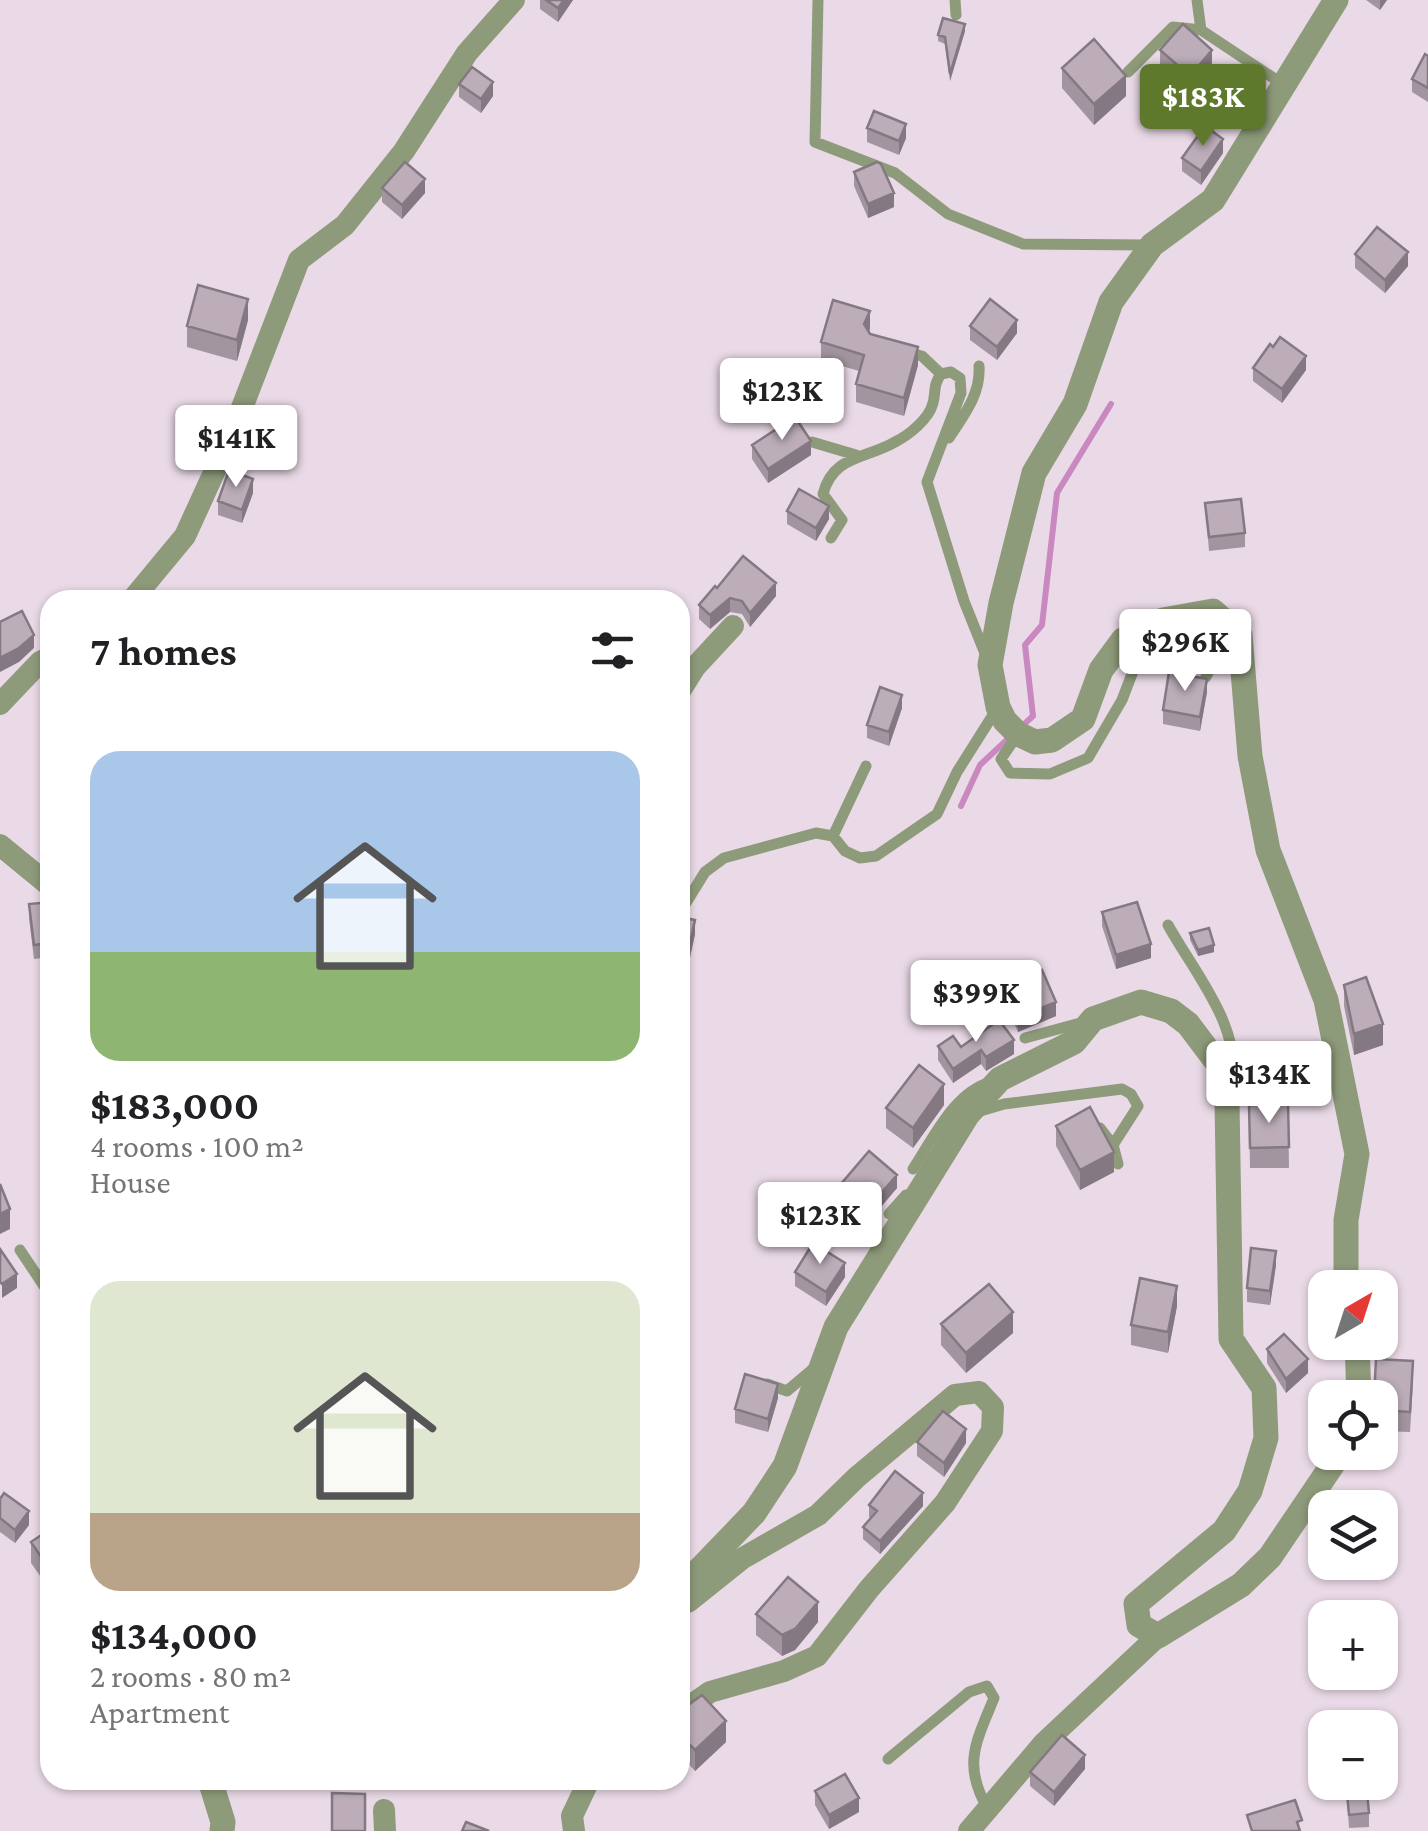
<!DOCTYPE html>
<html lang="en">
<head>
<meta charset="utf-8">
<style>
	:root { --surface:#fff; --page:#f6f6f6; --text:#202124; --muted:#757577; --accent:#5f792c }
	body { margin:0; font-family:"Crimson Pro",serif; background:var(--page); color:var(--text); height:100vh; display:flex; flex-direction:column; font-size:38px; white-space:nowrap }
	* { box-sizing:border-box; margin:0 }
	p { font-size:32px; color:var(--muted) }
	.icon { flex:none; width:55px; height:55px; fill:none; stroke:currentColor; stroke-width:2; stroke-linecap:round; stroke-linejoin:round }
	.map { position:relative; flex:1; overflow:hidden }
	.sheet { position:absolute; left:40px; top:590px; width:650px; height:1200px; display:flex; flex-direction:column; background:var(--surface); border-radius:30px; box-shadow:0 2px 8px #0004 }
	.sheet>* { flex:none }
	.needle { width:65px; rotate:39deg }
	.fabs { position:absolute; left:1308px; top:1270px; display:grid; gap:20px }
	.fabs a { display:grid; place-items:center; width:90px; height:90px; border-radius:20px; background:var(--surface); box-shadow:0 2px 8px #0004; font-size:50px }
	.price { position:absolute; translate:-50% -85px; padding:0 22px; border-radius:10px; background:#fff; color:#222; font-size:32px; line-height:65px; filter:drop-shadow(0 2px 5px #0008) }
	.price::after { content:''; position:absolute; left:50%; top:60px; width:30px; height:22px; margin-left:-15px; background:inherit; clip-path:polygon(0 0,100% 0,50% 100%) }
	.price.current { background:var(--accent); color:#fff }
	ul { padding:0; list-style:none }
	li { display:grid; align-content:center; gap:20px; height:530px; padding:0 50px }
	li span { display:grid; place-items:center; height:310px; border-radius:30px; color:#555 }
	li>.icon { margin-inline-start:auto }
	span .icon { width:180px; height:180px; fill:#fffc; stroke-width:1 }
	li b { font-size:42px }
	h2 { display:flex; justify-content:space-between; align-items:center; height:120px; padding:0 50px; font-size:42px }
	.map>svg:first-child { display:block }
</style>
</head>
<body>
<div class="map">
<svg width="1428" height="1831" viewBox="0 0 1428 1831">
	<rect width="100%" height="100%" fill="#eadae7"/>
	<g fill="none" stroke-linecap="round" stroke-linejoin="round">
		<!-- stream -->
		<path stroke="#c988c0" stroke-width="6" d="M1021,727l12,-11 -8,-71 17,-20 15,-132 54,-89
			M961,806l19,-41 30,-28"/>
		<!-- service -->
		<path stroke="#8e9b7a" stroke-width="11" d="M818,0l-3,142 80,31 53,41 75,30 125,1
			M955,0l1,15
			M1197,0l4,30 83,55
			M1128,72l45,-45 28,3
			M906,352l16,4 19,18
			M949,438c15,-23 32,-44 30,-72
			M812,442l44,13
			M831,538l11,-18 -19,-26c10,-39 43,-35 72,-52 14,-7 34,-23 38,-39 3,-12 0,-18 8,-29l10,-2 9,6 1,15 -34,89 37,119 22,55
			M1018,734l-17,25 9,14 40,1 38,-16 34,-58 13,-34 20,-18 26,-11 25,6 9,14 -9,20
			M833,836l33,-70
			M684,906l21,-34 19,-14 92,-25 17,3 12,15 15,7 16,-2 61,-42 20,-42 41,-65
			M1168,925c27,49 77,105 63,163
			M1025,1038l59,-16
			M977,1112l27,-8 118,-15 9,5 7,12 -25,39
			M1100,1128l13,17 5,19
			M913,1169c20,-30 41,-77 78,-87
			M889,1214l17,-19
			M20,1250l30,45
			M767,1384l20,7 26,-22
			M888,1759l81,-67 18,-6 7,12c-18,44 -32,67 -6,111"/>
		<!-- minor -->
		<path stroke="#8e9b7a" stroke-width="22" d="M132,600l53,-64 48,-105 66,-171 46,-35 59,-74 63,-98 47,-53
			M680,691l15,-24 38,-41
			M0,704l40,-42 10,-5
			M0,845l50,41
			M680,1602h8l55,-44 75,-43 39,-38 98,-82 24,-3 14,15 -1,24 -47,72 -76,86 -52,67 -33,15 -74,21 -30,21
			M384,1810l1,21
			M574,1831l-2,-15 17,-36
			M969,1831l75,-88 114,-107"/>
		<!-- tertiary -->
		<path stroke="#8e9b7a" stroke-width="25" d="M1336,0l-123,200 -61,45 -41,57 -36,102 -41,69 -33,130 -11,62 8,42 7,14 13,13 17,8 17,-2 31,-21 18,-49 22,-30 40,-20 50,-9 27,24 10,121 18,94 58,150 31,154 -11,66v68
			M1357,1342l2,56
			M680,1590l74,-77 31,-47 51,-139 132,-213 32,-35 74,-37 19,-23 48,-17 30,9 17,13 31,41 8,37 4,237 33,49 2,50 -16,53 -26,40 -88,73 3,21 19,11 83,-51 29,-28 71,-105
			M210,1780l13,42 -1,9"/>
	</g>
	<!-- wall -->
	<path fill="#a2959f" d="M540,0h33l-15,22 -18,-13z
		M1366,0h21l-7,10z
		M965,31l-15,50 -5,-37 -7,-3v-6z
		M1160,50l52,13 -22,26 -30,-25z
		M1428,56v46l-16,-10v-13z
		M1062,68l64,28 -32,29 -32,-37z
		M459,84l34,12 -12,17 -22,-16z
		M867,128l39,10 -7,17 -32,-13z
		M1223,153l-22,32 -19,-14v-13z
		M854,172l40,35 -26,11 -14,-32z
		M382,188l43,5 -23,26 -20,-17z
		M1355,254l53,12 -23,27 -30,-25z
		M248,320l-11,41 -50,-14v-21z
		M970,326l47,7 -20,27 -27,-20z
		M870,329l-2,3 2,2 48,31 -14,51 -48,-14v-18l3,-13 -38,-11v-18z
		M1253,368l53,2 -24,33 -29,-22z
		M752,445l59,10 -43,28 -16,-24z
		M253,493l-11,30 -24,-8v-14z
		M1205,503l40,30v14l-36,4z
		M787,511l42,8 -13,22 -29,-17z
		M717,588l59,8 -26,31 -8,-13 -12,-2 -20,17 -11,-10v-14z
		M1207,692l-7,39 -37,-7v-14z
		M902,708l-13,38 -22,-8v-13z
		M50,902v55l-16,2 -5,-41v-14z
		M1102,912l49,46 -35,11 -14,-43z
		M680,917l15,17 -9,42 -6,-2z
		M1190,933l24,19 -16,4 -8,-16z
		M1344,985l39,60 -29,10 -10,-49z
		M1004,986l52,30 -38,16 -14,-32z
		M938,1046l23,1 53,7 -28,17 -5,-7 -28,19 -15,-23z
		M1288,1104l1,64h-39l-1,-63z
		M944,1105l-31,43 -27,-20v-20z
		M1056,1126l58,46 -34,18 -24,-44z
		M841,1184l56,4 -29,34 -27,-24z
		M1276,1265l-6,40 -23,-3v-14z
		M795,1272l50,5 -19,29 -31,-20z
		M1177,1306l-9,47 -37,-8v-20z
		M941,1324l72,9 -47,40 -25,-28z
		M1267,1349l41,24 -22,20 -19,-30z
		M1413,1382l-3,50 -30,-1v-33z
		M778,1398l-10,34 -33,-9v-14z
		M917,1442l49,1 -22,34 -27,-21z
		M0,1499l29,26 -14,18 -15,-11z
		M869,1505l54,1 -43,48 -17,-15v-12l8,-9 -2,-1z
		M50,1529v61l-19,-27v-21z
		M756,1614l62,8 -23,28 -13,6 -26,-21z
		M680,1711l46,31 -31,29 -15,-16z
		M1085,1769l-31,37 -24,-20v-14z
		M1346,1782l23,31v14l-20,1z
		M815,1791l44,21 -30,17 -14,-24z"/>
	<!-- shaded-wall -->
	<path fill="#847982" d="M564,0h9l-15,22v-14z
		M1380,0h7l-7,10z
		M965,24v7l-15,50v-7z
		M1212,50v13l-22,26v-13z
		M1126,76v20l-32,29v-21z
		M493,82v14l-12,17v-14z
		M906,124v14l-7,17v-14z
		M1223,139v14l-22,32v-14z
		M425,179v14l-23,26v-14z
		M894,193v14l-26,11v-14z
		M1408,252v14l-23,27v-13z
		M248,299v21l-11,41v-21z
		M870,311v18l-6,13v-18z
		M1017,320v13l-20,27v-13z
		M918,347v18l-14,51v-18z
		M1306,356v14l-24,33v-14z
		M811,441v14l-43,28v-14z
		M253,479v14l-11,30v-13z
		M829,506v13l-13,22v-13z
		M776,583v13l-26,31v-14z
		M730,598v14l-20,17v-14z
		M34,635v13l-15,14 -19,10v-14z
		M1207,679v13l-7,39v-14z
		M902,695v13l-13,38v-14z
		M695,920v14l-9,42v-14z
		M1151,944v14l-35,11v-14z
		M1214,945v7l-16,4v-6z
		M1056,1002v14l-38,16v-14z
		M1383,1024v21l-29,10v-21z
		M1014,1040v14l-28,17v-14z
		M981,1050v14l-28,19v-14z
		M944,1084v21l-31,43v-20z
		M1114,1152v20l-34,18v-20z
		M897,1175v13l-29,34v-14z
		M10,1209v20l-10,5v-20z
		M1276,1251v14l-6,40v-14z
		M845,1263v14l-19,29v-14z
		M17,1274v14l-15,10v-14z
		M1177,1286v20l-9,47v-21z
		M1013,1312v21l-47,40v-20z
		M1308,1359v14l-22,20v-14z
		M778,1384v14l-10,34v-13z
		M966,1429v14l-22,34v-14z
		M923,1493v13l-43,48v-13z
		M29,1511v14l-14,18v-13z
		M818,1602v20l-23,28 -13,6v-21z
		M726,1721v21l-31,29v-21z
		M1085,1755v14l-31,37v-14z
		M859,1798v14l-30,17v-14z"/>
	<!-- building -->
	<path fill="#bcadb9" stroke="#847982" stroke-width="2.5" d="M546,0h18l-6,8z
		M943,18l22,6 -15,50 -5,-37 -7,-2z
		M1183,24l29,26 -22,26 -30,-26z
		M1094,39l32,37 -32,28 -32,-36z
		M1425,54l3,2v32l-16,-9z
		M472,67l21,15 -12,17 -22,-15z
		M874,111l32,13 -7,17 -32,-13z
		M1205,126l18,13 -22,32 -19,-13z
		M405,162l20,17 -23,26 -20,-17z
		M877,162l4,2 13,29 -26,11 -14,-32z
		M1377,227l31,25 -23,28 -30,-26z
		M198,285l50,14 -11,41 -50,-14z
		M990,299l27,21 -20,27 -27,-21z
		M833,300l37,11 -6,13 6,10 48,13 -14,51 -48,-14 8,-29 -43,-13z
		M1280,337l26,19 -24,33 -29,-21 17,-24 3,3z
		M795,417l16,24 -43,28 -16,-24z
		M229,470l24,9 -11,31 -24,-9z
		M799,489l30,17 -13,22 -29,-17z
		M1241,499l4,34 -36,4 -4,-34z
		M743,556l33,27 -26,30 -8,-12 -12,-3 -20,17 -11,-10 16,-19 2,2z
		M22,611l12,24 -15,13 -19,10v-36z
		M1169,672l38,7 -7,38 -37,-7z
		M880,687l22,8 -13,37 -22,-7z
		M50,902v41l-16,2 -5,-41z
		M1137,902l14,42 -35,11 -14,-43z
		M680,917l15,3 -9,42 -6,-1z
		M1209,928l5,17 -16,5 -8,-17z
		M1042,970l14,32 -38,16 -14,-32z
		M1366,977l17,47 -29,10 -10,-49z
		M999,1020l15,20 -28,17 -5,-7 -28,19 -15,-23 15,-10 8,11z
		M919,1065l25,19 -31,44 -27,-20z
		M1288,1104l1,43 -39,1 -1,-43z
		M1090,1107l24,45 -34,18 -24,-44z
		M869,1151l28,24 -29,33 -27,-24z
		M0,1184l10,25 -10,5z
		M813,1243l32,20 -19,29 -31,-20z
		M1251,1248l25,3 -6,40 -23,-3z
		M0,1249l17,25 -15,10 -2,-2z
		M1140,1278l37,8 -9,46 -37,-7z
		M989,1284l24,28 -47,41 -25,-29z
		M1284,1334l24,25 -22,20 -19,-30z
		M1376,1359l37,2 -3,51 -30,-2v-12h-6z
		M745,1374l33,10 -10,35 -33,-10z
		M943,1411l23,18 -22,34 -27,-21z
		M895,1471l28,22 -43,48 -17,-14 14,-16 -8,-6z
		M4,1493l25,18 -14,19 -15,-12v-19z
		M50,1529v41l-19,-28z
		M788,1577l30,25 -23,27 -13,6 -26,-21z
		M702,1695l24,26 -31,29 -15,-15v-24z
		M1062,1735l23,20 -31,37 -24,-20z
		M845,1774l14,24 -30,17 -14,-24z
		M1346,1782h20l3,31 -20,2z
		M332,1793l33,1v37h-33z
		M1295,1800l7,20 -5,2 3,9h-48l-5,-16z
		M466,1822l23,9h-27z"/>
</svg>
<div class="fabs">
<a><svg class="needle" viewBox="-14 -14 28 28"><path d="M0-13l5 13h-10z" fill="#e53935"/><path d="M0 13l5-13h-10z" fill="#757577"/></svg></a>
<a><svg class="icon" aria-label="locate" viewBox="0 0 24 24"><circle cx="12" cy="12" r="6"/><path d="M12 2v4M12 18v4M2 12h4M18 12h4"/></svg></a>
<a><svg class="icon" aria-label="layers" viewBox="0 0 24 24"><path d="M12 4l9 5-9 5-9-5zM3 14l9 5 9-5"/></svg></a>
<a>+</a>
<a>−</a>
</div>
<b class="price current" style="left:1203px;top:149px">$183K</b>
<b class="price" style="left:782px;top:443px">$123K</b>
<b class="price" style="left:236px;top:490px">$141K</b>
<b class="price" style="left:1185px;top:694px">$296K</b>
<b class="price" style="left:976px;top:1045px">$399K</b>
<b class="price" style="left:1269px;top:1126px">$134K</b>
<b class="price" style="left:820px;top:1267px">$123K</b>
<section class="sheet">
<h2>7 homes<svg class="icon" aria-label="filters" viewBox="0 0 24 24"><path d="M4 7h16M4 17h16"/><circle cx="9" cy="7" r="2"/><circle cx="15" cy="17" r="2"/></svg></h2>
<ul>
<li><span style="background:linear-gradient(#a9c7e8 65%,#8fb573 0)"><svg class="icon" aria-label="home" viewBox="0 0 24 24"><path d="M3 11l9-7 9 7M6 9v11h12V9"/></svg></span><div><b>$183,000</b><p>4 rooms · 100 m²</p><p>House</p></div></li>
<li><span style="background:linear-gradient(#dfe7d0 75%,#b9a48a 0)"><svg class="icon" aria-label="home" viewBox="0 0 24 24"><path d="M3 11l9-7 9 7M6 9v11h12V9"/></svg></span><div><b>$134,000</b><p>2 rooms · 80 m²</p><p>Apartment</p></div></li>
</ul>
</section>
</div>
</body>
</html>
